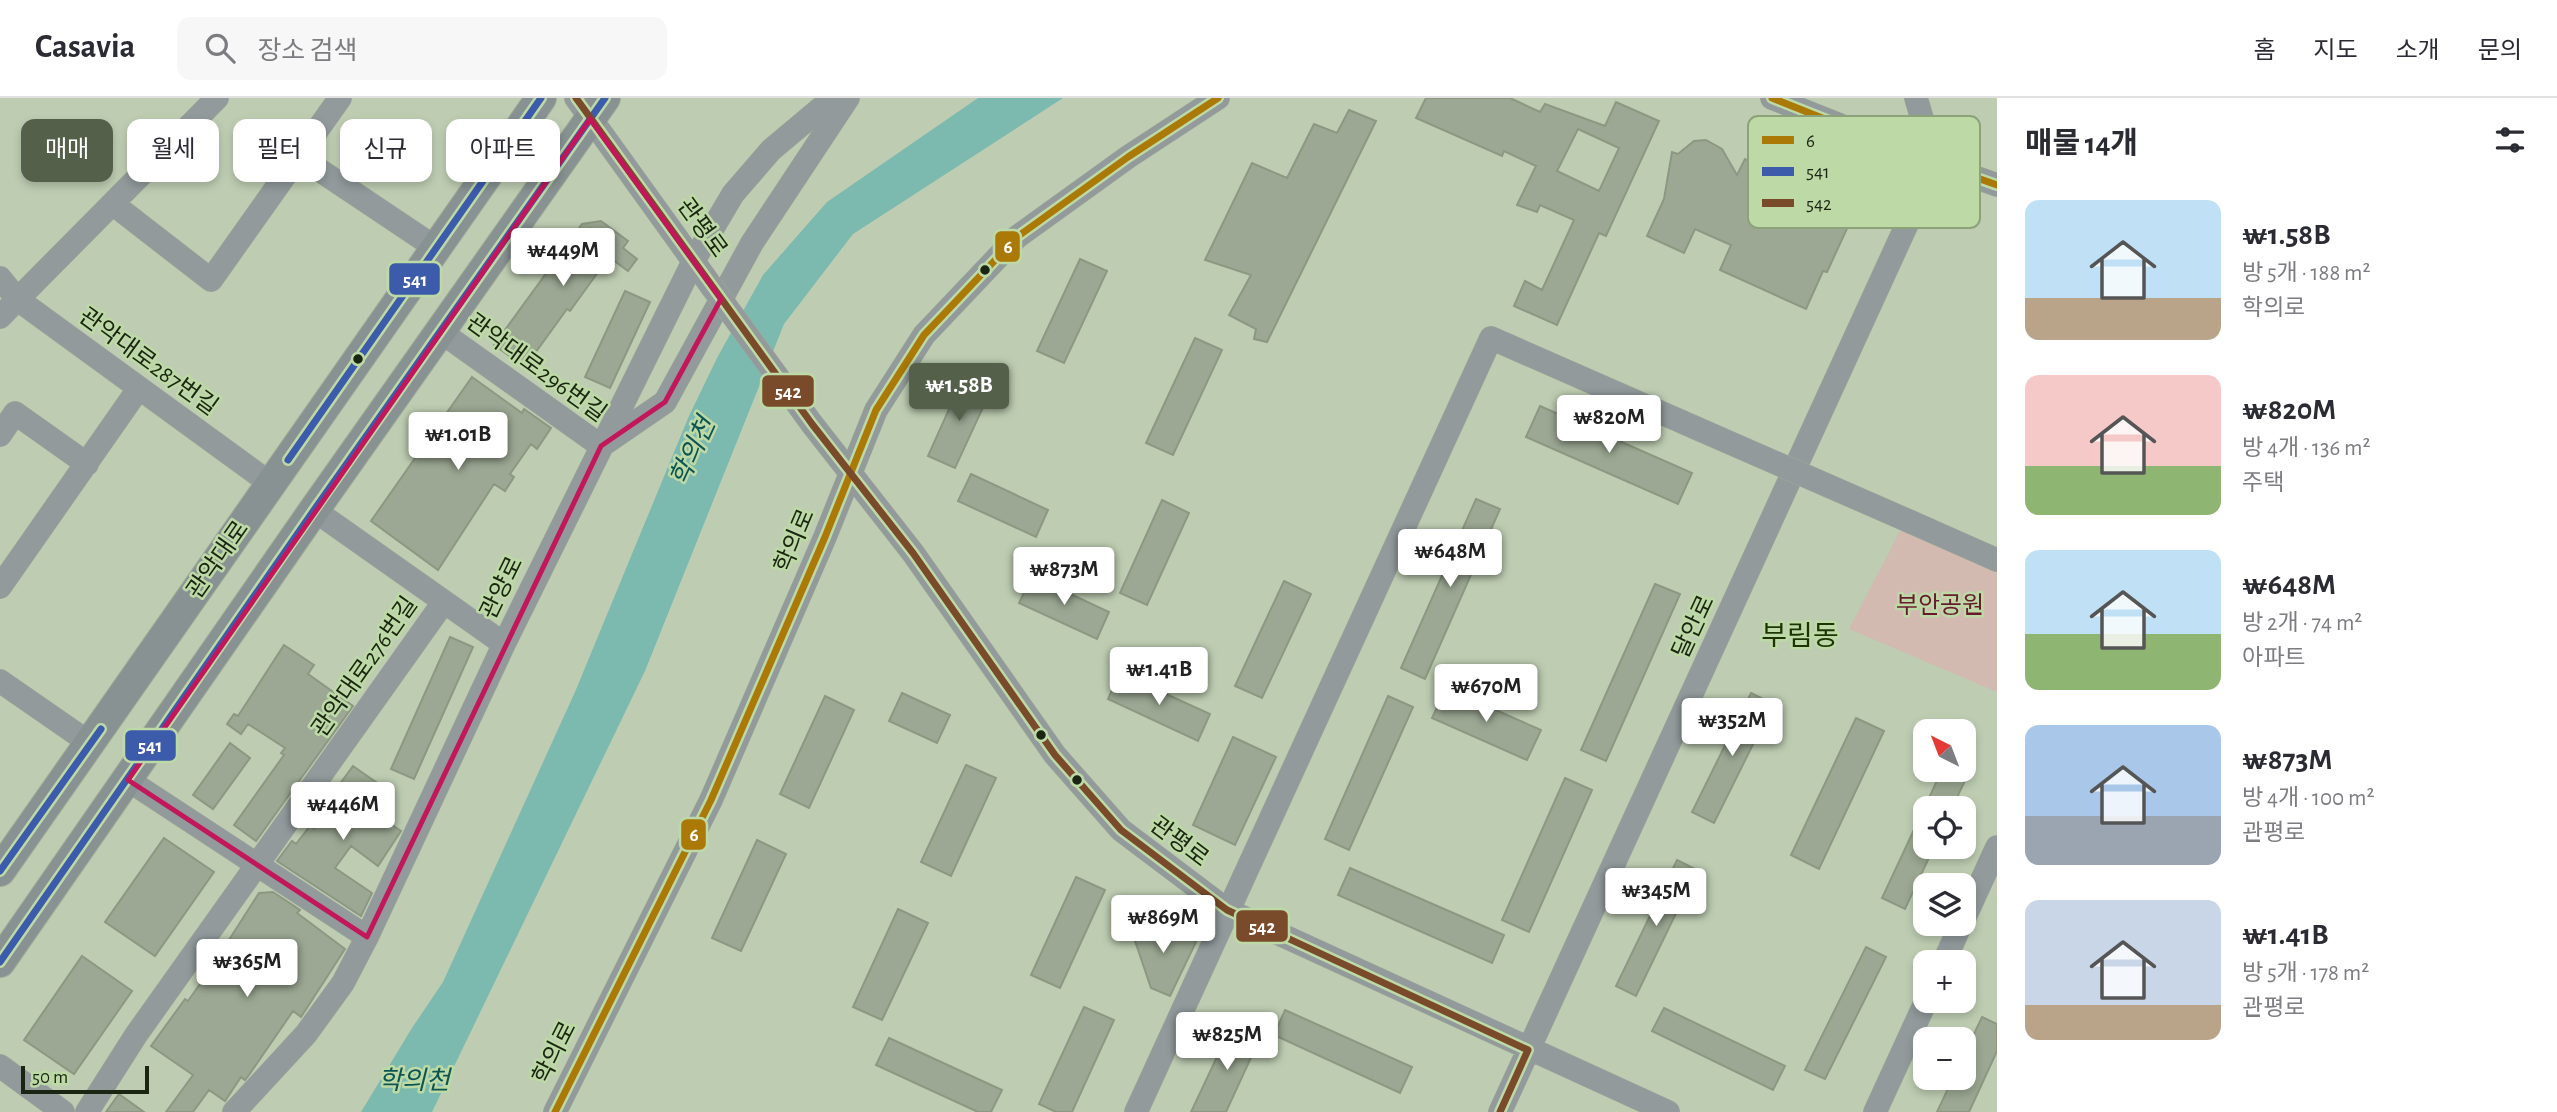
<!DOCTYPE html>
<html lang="ko">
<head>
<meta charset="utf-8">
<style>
	:root { --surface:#fff; --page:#f7f7f7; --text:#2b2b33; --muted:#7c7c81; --line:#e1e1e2; --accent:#54604a }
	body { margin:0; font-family:"Alegreya Sans","Noto Sans KR",sans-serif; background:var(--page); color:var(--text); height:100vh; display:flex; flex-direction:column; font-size:26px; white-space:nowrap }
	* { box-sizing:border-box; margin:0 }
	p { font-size:23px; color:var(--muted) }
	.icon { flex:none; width:38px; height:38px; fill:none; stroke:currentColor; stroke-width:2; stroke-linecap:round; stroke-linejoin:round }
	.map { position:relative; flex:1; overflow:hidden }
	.drawer { display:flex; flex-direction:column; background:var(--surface); width:560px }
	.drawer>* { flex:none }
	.hud { position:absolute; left:21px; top:21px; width:665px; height:63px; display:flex; gap:14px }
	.needle { width:46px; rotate:318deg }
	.tools { position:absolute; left:1913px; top:621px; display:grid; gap:14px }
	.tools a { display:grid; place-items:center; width:63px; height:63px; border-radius:14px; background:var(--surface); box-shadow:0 4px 10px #0003; font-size:35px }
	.scale { position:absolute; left:21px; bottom:18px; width:128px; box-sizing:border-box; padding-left:7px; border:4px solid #1b2612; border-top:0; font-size:19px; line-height:24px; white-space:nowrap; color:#1b2612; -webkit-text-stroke:5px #bdd9a6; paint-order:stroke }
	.price { position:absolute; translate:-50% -60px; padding:0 16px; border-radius:7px; background:#fff; color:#222; font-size:23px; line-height:46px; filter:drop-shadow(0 2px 4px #0008) }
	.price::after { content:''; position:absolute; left:50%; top:42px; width:21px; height:16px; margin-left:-10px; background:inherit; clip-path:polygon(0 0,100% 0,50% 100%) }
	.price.selected { background:var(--accent); color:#fff }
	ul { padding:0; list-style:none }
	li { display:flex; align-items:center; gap:21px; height:175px; padding:0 28px }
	li span { display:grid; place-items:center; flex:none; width:196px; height:140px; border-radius:14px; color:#555 }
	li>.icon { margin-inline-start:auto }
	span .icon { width:84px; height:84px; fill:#fffc; stroke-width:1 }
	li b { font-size:30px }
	h2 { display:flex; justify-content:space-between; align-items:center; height:84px; padding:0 28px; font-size:30px }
	.pill { padding:0 24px; border-radius:14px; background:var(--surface); box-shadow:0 4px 10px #0003; font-size:24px; line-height:63px }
	.pill.selected { background:var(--accent); color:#fff }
	header { display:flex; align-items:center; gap:42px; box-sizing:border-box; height:98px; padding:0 35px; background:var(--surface); border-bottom:2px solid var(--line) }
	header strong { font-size:33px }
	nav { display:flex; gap:38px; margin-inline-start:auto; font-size:24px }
	.search { width:490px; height:63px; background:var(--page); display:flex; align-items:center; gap:18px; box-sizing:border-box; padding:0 24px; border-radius:14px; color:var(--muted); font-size:26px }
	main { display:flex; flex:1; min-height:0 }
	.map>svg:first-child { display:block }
</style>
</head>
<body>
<header>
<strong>Casavia</strong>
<div class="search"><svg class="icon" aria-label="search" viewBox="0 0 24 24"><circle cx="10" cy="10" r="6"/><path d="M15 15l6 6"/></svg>장소 검색</div>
<nav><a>홈</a><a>지도</a><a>소개</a><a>문의</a></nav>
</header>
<main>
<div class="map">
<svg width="1997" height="1014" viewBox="0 0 1997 1014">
	<rect width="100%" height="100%" fill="#becdb2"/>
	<!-- green -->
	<path fill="#d2bab1" d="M1902,429l95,42v123l-148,-63z"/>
	<!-- water -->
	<path fill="#7cb9ae" d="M978,0h85l-210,136 -69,90 -139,347 -213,441h-71l51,-84 31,-46 132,-290 114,-276 28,-58 46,-83 64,-73z"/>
	<!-- building -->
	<path fill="#9ca893" stroke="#8c9882" stroke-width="2" fill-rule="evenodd" d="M1426,0h84l30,14 5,-8 60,22 11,-24 43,19 -53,115 -7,-3 -42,92 -43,-19 11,-25 17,9 32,-70 -34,-15 -3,7 -20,-7 19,-39 -32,-15 -2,5 -86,-38zM1578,31l41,19 -20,43 -42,-20z
		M1349,12l27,11 -109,221 -13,-3 2,-10 -27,-14 22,-40 -46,-15 47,-97 35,15 27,-54 23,9z
		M1706,42l16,9 15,26 8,-16 111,50 -29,63 -4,-1 -17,38 -86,-39 11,-25 -36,-16 -11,24 -37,-17 17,-37 8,-47 6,2 16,-13z
		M601,123l27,20 -5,7 14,11 -9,12 -19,-14 -39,54 -3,-2 -42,58 -31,-22 88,-121z
		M1080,161l27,12 -43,92 -27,-12z
		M625,193l25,11 -40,86 -25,-11z
		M1195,240l27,12 -49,105 -27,-12z
		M472,279l50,36 2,-4 27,19 -14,21 -6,-5 -21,30 4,3 -9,14 -11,-7 -56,86 -67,-49z
		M963,280l28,12 -36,78 -27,-12z
		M1540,308l152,67 -14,31 -152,-67z
		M971,376l77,36 -12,27 -78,-36z
		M1476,401l24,10 -75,170 -24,-11z
		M1162,402l27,13 -42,92 -27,-12z
		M1032,478l77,36 -12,27 -78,-36z
		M1284,483l27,13 -49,104 -27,-12z
		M1655,486l25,10 -74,167 -25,-11z
		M450,539l23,10 -59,132 -23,-10z
		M284,547l30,20 -6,9 45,32 -97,135 -22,-16 50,-70 -3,-2 4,-5 -37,-24 -7,10 -14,-10 7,-10 4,2z
		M1120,575l90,41 -12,27 -90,-42z
		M1446,590l95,42 -14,30 -95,-42z
		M902,595l48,22 -13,28 -48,-22z
		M1751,595l22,11 -59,119 -22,-11z
		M825,598l29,14 -45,98 -29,-14z
		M1388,598l25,11 -64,143 -24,-11z
		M1856,620l28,13 -65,138 -28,-14z
		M1233,639l43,20 -41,88 -42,-20z
		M230,645l20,15 -37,51 -20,-14z
		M966,667l30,13 -45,98 -30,-14z
		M353,668l30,21 -15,21 33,23 -23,35 -27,-20 -16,22 37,25 -11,23 -84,-55 15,-20 4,3 14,-18 4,3 28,-38 -5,-3z
		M1942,672h28l-18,38h-27v39h9l-29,62 -23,-11z
		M1565,680l27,12 -63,142 -27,-12z
		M164,740l50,34 -59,84 -50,-34z
		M757,742l29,14 -45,97 -29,-13z
		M1677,762l20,10 -61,126 -20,-10z
		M1350,770l154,67 -12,28 -154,-68z
		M1076,779l29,13 -45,98 -29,-13z
		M273,794l27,18 -3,3 48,36 -44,68 -8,-6 -44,64 -4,5 -4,-3 -16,24 -16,-11 -16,22h-27l27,-37 -42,-29 34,-47 3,2 40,-57 -1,-1 32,-50z
		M898,811l30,14 -46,97 -29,-13z
		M1148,821l48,23 -26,54 -19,-8 -18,-53z
		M1866,849l20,10 -61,122 -20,-9z
		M82,858l50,35 -58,83 -50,-34z
		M1084,909l30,13 -42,92h-16l-17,-8z
		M1664,910l121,58 -12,24 -121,-59z
		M1285,912l127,57 -12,26 -126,-58z
		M1982,919l15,7v27l-28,61h-32l16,-34h11v-23z
		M1232,927l28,13 -34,74h-35z
		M889,940l113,52 -11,22h-13l-102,-47z
		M119,996l25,18h-38z"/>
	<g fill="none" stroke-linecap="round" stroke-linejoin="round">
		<!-- minor casing -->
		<g stroke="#a1ac98" stroke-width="24">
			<path id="minor" d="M576,0l136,189
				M1772,0l163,65 62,22
				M300,59l136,91
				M113,106l98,76 129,-182
				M0,180l17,21 254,185
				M0,219l217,-219
				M441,234l160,114 64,-44 87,-159 96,-145
				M812,326l101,129 142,202 66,75 106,80 441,202
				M0,337l15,-22 72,51
				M314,412l190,134
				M1911,424l86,38
				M0,489l139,-199
				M0,583l91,63
				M128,682l239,157
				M1964,821l33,-72
				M1944,864l17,-38
				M0,968l63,46
				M87,1014l49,-77 307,-432
				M234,1014l72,-78 37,-51 24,-46 137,-293 190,-384 39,-66 38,-44 62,-52
				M555,1014l156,-312 114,-263 51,-127 48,-75 93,-98 111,-80 90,-59
				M1136,1014l355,-774 205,90
				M1500,1014l435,-949 -19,-65
				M1875,1014l51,-111"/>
		</g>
		<!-- major casing -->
		<g stroke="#a1ac98" stroke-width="32">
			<path id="major" d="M0,773l541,-773
				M0,864l314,-452 291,-412"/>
		</g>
		<!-- minor -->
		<use href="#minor" stroke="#929a9c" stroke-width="23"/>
		<!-- major -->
		<use href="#major" stroke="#889292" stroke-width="30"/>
		<!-- minor-bridge casing -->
		<g stroke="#a1ac98" stroke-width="24" stroke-linecap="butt">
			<path id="minor-bridge" d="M712,189l100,137
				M1696,330l215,94"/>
		</g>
		<!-- minor-bridge -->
		<use href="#minor-bridge" stroke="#929a9c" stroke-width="23"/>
		<!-- bus-1 casing -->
		<g stroke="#bdd9a6" stroke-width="12">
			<path id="bus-1" d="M1772,0l163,65 62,22
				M555,1014l156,-312 114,-263 51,-127 48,-75 93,-98 111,-80 90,-59"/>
		</g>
		<!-- bus-2 casing -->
		<g stroke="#bdd9a6" stroke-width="12">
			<path id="bus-2" d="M288,362l253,-362
				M0,773l101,-142
				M0,864l314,-452 291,-412"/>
		</g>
		<!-- bus-3 casing -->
		<g stroke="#bdd9a6" stroke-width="12">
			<path id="bus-3" d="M576,0l236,326 101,129 142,202 66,75 106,80 301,140 -28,62"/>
		</g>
		<!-- bus-1 -->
		<use href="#bus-1" stroke="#aa7906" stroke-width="7"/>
		<!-- bus-2 -->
		<use href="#bus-2" stroke="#3d5bab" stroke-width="7"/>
		<!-- bus-3 -->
		<use href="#bus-3" stroke="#7a4b2a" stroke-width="7"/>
	</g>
	<!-- marked area -->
	<path fill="none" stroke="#c2185b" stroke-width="5" stroke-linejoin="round" d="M590,21l131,180 -56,103 -64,44 -234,491 -239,-157z"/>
	<!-- markers -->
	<g fill="#1b2612" stroke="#bdd9a6" stroke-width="2.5">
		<circle cx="985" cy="172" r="6"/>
		<circle cx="358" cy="261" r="6"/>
		<circle cx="1041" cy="637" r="6"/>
		<circle cx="1077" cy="682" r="6"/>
	</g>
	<g text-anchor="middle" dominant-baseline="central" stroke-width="5" stroke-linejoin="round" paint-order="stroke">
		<!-- street labels -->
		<g font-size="24" fill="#1b2612" stroke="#bdd9a6">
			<text transform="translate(702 130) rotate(54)">관평로</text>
			<text transform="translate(148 264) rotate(36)">관악대로287번길</text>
			<text transform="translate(536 270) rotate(36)">관악대로296번길</text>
			<text transform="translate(795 443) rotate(-67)">학의로</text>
			<text transform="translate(218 462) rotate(-55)">관악대로</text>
			<text transform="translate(502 490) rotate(-64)">관양로</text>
			<text transform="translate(1694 529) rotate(-65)">달안로</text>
			<text transform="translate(365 569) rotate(-55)">관악대로276번길</text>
			<text transform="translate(1179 744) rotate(37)">관평로</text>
			<text transform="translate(555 955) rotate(-63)">학의로</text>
		</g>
		<!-- park labels -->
		<g font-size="24" fill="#681a2c" stroke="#bdd9a6">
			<text x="1940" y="508">부안공원</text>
		</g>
		<!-- water labels -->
		<g font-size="26" font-style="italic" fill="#0c5552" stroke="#bdd9a6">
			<text transform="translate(693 354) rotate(-65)">학의천</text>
			<text x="414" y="983">학의천</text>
		</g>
		<!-- quarter labels -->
		<g font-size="28" fill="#1e3303" stroke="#bdd9a6">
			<text x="1800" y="539">부림동</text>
		</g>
	</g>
	<!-- legend -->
	<rect x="1748" y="18" width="232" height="112" rx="10" fill="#bdd9a6" stroke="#8ca37a" stroke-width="2"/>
	<rect x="1762" y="38" width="32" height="8" fill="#aa7906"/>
	<rect x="1762" y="69" width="32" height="9" fill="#3d5bab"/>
	<rect x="1762" y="101" width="32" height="8" fill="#7a4b2a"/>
	<g font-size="19" fill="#1b2612">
		<text x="1806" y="49">6</text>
		<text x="1806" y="80">541</text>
		<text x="1806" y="112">542</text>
	</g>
	<g stroke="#bdd9a6" stroke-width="2.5">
		<rect x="994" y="132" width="27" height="33" rx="7" fill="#aa7906"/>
		<rect x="388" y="164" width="53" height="34" rx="7" fill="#3d5bab"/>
		<rect x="761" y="276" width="54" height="34" rx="7" fill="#7a4b2a"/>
		<rect x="124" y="631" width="53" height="33" rx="7" fill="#3d5bab"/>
		<rect x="680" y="720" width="27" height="33" rx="7" fill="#aa7906"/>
		<rect x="1235" y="811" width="54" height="34" rx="7" fill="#7a4b2a"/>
	</g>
	<g font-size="19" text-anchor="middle" font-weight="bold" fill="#fff">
		<text x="1008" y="155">6</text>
		<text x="415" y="188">541</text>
		<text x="788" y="300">542</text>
		<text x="150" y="654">541</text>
		<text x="694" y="743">6</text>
		<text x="1262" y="835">542</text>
	</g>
</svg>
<div class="tools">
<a><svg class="needle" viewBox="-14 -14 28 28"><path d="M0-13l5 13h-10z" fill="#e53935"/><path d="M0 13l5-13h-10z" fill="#7c7c81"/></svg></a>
<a><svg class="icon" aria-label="locate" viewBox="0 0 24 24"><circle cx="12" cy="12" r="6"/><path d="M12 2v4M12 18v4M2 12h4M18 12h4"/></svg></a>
<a><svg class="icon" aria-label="layers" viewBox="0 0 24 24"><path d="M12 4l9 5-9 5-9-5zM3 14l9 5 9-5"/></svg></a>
<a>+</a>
<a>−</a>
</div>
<div class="scale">50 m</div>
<b class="price" style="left:563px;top:190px">₩449M</b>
<b class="price selected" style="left:959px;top:325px">₩1.58B</b>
<b class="price" style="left:1609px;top:357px">₩820M</b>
<b class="price" style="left:458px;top:374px">₩1.01B</b>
<b class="price" style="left:1450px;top:491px">₩648M</b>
<b class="price" style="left:1064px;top:509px">₩873M</b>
<b class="price" style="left:1159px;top:609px">₩1.41B</b>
<b class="price" style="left:1486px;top:626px">₩670M</b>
<b class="price" style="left:1732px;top:660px">₩352M</b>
<b class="price" style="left:343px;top:744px">₩446M</b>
<b class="price" style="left:1656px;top:830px">₩345M</b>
<b class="price" style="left:1163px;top:857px">₩869M</b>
<b class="price" style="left:247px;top:901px">₩365M</b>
<b class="price" style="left:1227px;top:974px">₩825M</b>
<div class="hud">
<a class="pill selected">매매</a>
<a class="pill">월세</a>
<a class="pill">필터</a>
<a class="pill">신규</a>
<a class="pill">아파트</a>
</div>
</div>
<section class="drawer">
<h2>매물 14개<svg class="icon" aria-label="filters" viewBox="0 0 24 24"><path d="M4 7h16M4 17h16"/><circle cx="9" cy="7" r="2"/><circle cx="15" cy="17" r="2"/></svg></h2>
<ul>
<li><span style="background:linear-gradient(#bfe0f5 70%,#b9a48a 0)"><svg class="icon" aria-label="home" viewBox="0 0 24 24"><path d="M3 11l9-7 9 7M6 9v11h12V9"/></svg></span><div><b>₩1.58B</b><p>방 5개 · 188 m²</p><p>학의로</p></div></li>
<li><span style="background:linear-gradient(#f6c9c9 65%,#8fb573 0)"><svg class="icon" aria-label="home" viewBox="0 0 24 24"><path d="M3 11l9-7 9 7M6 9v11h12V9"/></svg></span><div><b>₩820M</b><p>방 4개 · 136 m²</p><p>주택</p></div></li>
<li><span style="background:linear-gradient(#bfe0f5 60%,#8fb573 0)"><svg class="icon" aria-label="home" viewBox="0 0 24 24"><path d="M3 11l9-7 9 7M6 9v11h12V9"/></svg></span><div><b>₩648M</b><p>방 2개 · 74 m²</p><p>아파트</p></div></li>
<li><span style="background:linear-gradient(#a9c7e8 65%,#9aa5b1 0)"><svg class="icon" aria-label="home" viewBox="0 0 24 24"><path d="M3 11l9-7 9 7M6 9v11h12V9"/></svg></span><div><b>₩873M</b><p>방 4개 · 100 m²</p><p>관평로</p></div></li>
<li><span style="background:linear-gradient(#c9d6e8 75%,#b9a48a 0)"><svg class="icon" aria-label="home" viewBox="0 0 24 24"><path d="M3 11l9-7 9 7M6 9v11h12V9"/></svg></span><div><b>₩1.41B</b><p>방 5개 · 178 m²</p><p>관평로</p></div></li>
</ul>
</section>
</main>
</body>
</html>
